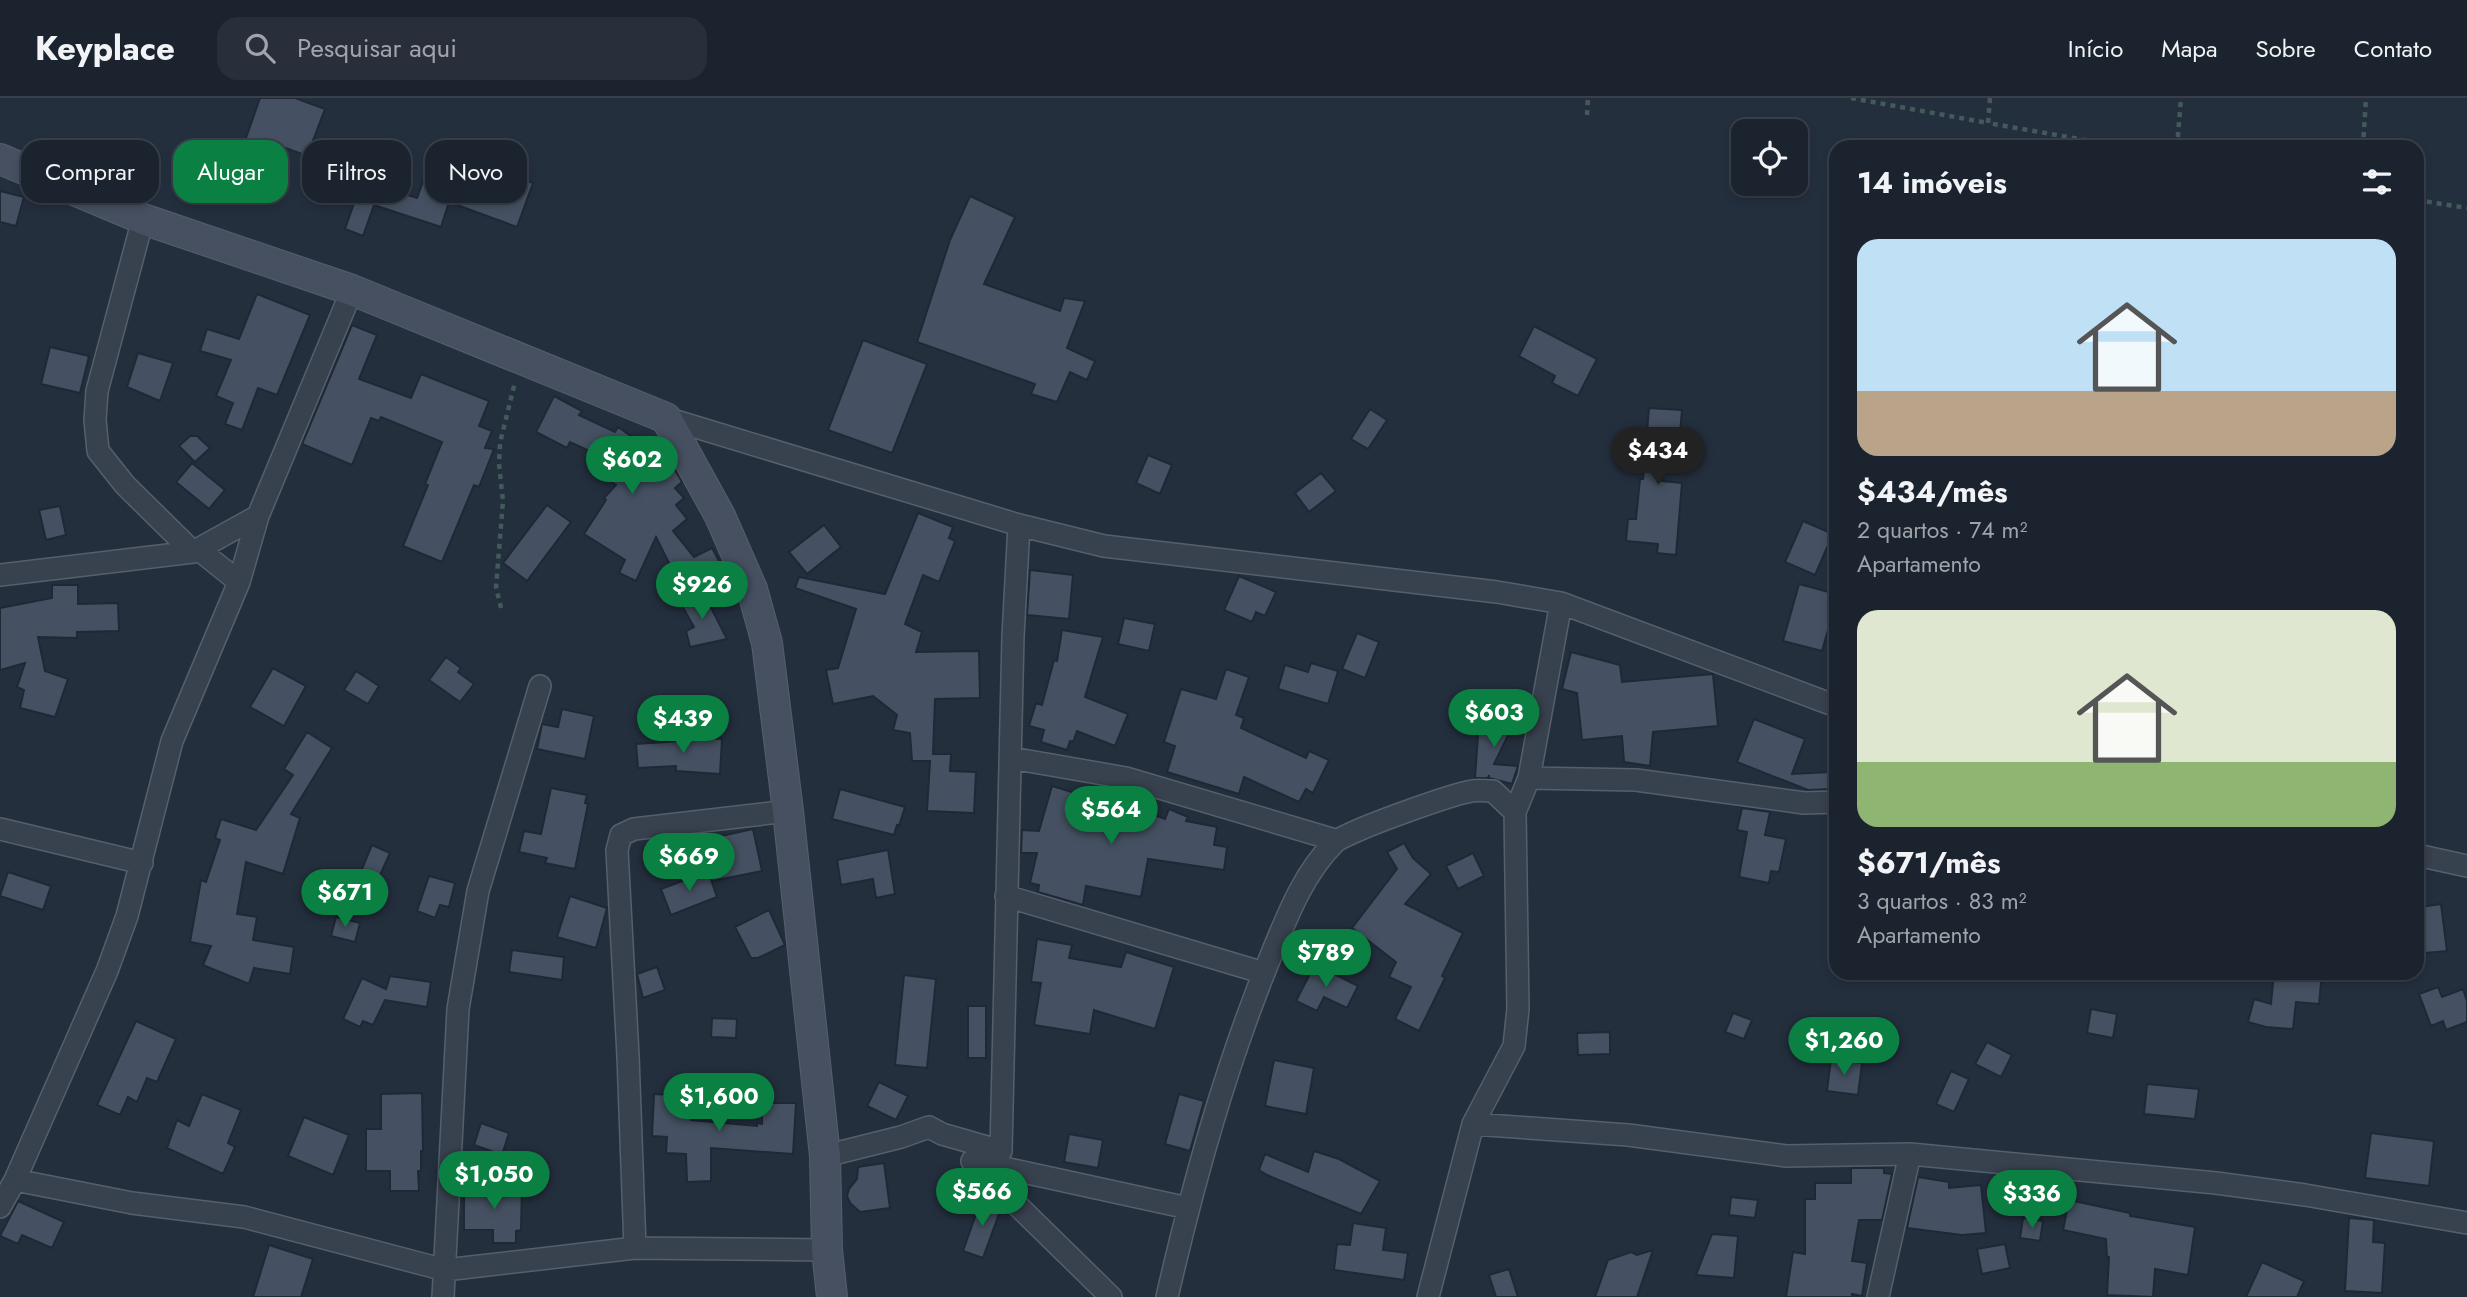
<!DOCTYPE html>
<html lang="pt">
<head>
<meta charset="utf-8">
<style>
	:root { --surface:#1b232e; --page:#282f3a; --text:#f1f3f6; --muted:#a0a4aa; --line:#39404a; --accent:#0b8043 }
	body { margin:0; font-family:Jost,sans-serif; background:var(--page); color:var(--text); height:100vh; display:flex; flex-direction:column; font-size:26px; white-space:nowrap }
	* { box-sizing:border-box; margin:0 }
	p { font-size:23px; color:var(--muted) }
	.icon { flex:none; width:38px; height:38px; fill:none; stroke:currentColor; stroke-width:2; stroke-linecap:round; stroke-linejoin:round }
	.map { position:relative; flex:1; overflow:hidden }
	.panel { position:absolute; left:1829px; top:42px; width:595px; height:840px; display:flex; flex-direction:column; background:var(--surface); border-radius:21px; box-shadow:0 4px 10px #0003,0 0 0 2px var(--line) }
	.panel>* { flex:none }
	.top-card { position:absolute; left:21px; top:42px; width:665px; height:63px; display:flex; gap:14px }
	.fabs { position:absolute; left:1731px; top:21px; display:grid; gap:14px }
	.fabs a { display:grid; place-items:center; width:77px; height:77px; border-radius:14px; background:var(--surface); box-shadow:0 4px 10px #0003,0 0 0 2px var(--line); font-size:35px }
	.price { position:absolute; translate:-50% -60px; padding:0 16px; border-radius:24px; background:var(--accent); color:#fff; font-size:23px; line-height:46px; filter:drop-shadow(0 2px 4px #0008) }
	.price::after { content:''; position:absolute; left:50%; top:42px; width:21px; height:16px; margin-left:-10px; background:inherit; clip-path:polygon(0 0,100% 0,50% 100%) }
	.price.current { background:#222; color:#fff }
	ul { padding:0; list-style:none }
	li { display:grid; align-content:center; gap:14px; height:371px; padding:0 28px }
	li span { display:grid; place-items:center; height:217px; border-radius:21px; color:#555 }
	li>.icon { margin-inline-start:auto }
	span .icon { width:126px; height:126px; fill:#fffc; stroke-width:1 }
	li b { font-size:30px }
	h2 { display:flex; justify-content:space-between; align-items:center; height:84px; padding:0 28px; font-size:30px }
	.tag { padding:0 24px; border-radius:21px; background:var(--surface); box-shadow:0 4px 10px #0003,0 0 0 2px var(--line); font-size:24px; line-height:63px }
	.tag.current { background:var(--accent); color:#fff }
	header { display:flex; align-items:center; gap:42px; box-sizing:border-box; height:98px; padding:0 35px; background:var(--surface); border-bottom:2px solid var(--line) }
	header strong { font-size:33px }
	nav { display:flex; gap:38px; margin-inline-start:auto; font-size:24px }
	.search { width:490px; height:63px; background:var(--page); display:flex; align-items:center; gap:18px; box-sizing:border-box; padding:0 24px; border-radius:21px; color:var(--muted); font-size:26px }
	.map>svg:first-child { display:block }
</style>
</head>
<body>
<header>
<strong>Keyplace</strong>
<div class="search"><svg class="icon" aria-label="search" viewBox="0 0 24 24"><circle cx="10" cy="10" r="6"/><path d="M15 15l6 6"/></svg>Pesquisar aqui</div>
<nav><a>Início</a><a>Mapa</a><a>Sobre</a><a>Contato</a></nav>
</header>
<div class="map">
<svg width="2467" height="1199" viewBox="0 0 2467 1199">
	<rect width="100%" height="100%" fill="#242f3e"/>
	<!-- building -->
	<path fill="#455162" stroke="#1f2835" stroke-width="2" d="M260,0h35l30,11 -18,47 -37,-14 -7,21 -23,-8z
		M374,48l18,6 -12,34 37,12 18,-50 98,35 -16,44 -68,-25 -8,25 -67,-22 -11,31 -18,-7z
		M0,93l24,6 -8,29 -16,-4z
		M970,98l45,21 -31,67 76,27 4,-13 21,3 -18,47 28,13 -8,19 -17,-8 -13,30 -26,-8 4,-10 -118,-42 33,-102z
		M257,196l53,21 -33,80 -19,-7 -16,42 -17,-6 8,-21 -17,-7 15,-36 -31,-9 7,-22 32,10z
		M352,227l25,10 -18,44 52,19 10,-24 68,27 -10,25 13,5 -7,17 9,1 -15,38 -5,-2 -32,77 -39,-16 25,-61 -3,-1 17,-42 -61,-25 -2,4 -8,-3 -19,47 -50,-21z
		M1534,228l63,33 -19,37 -26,-13 3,-7 -36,-20z
		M863,242l64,24 -35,89 -64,-23z
		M50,249l39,9 -9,37 -39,-9z
		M138,255l35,10 -13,38 -33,-14z
		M554,298l28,15 -3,4 36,17 3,-5 37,26 5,-4 8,9 14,24 -7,6 9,10 -8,7 11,14 -14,12 21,26 18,-9 11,20 -41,21 -26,-52 -20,44 -17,-8 6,-13 -41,-26 22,-34 -2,-2 12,-13 -14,-9 9,-15 -41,-19 -3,6 -31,-16z
		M1649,310l33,2 -3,34 -14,-1 -3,38 20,2 -6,72 -19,-2 1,-9 -32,-3 2,-22h8l4,-40h3z
		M1370,311l17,11 -19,29 -17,-10z
		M190,338h7l13,12 -15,14 -16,-16z
		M1148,357l24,10 -12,29 -24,-11z
		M192,365l33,27 -16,19 -33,-27z
		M1321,375l15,18 -27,21 -14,-19z
		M547,407l24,17 -44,59 -24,-18z
		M60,408l6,29 -20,5 -7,-30z
		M918,415l35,14 -4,11 6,3 -16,41 -16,-7 -18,49 17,8 -6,20 63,-1 1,47 -45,1 -2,55h18l-1,17 26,1 -2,41 -47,-2 3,-50h-18l-2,-28 -17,-3 4,-15 -24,-19 -40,8 -7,-34 12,-2 18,-59 -61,-21 4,-11 86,17z
		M1803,423l30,13 -18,41 -30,-13z
		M824,427l17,22 -34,27 -18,-22z
		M1030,472l43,5 -4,44 -42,-4z
		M1239,478l37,16 -11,24 -9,-4 -4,10 -28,-12z
		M1799,486l37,10v8l-14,49 -39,-10z
		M52,487h26v19l40,-1 1,28 -42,1v6l-39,-1 7,34 23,8 -13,38 -35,-9 4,-18 -7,-3 8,-24 -25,7v-62l52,-10z
		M702,492l25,49 -37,8 -4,-16 8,-4 -14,-25z
		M1124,520l31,6 -6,27 -31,-7z
		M1062,532l41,7 -18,60 43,17 -13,32 -38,-15 -4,11 -3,-1 -3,9 -26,-8 3,-12 -15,-4 7,-23 6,2 12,-45 3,1z
		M1357,535l22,9 -14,36 -23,-9z
		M1571,554l49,13 2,17 91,-8 5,52 -65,6 -3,34 -26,-4 -2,-26 -40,4 -5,-47 -15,-4z
		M446,559l15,11 -3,4 16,12 -14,18 -31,-22z
		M1311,565l27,8 -10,33 -50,-15 7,-24 23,7z
		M273,570l33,18 -22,40 -34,-19z
		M1226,571l23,8 -13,38 8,3 -3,10 65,30 3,-7 20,9 -16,33 -7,-4 -7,13 -55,-25 -5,17 -72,-22 8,-26 -11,-4 17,-53 35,10z
		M356,573l23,15 -11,18 -24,-14z
		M562,611l32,7 -9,43 -48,-10 5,-25 16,3z
		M1492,612l23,11 -21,43 24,2 -6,18 -23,-6v-3l-1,3h-13l4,-57 5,5z
		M1754,621l51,20 -13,35 39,-2 2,17 -25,1 -71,-28z
		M307,634l25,16 -41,66 9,4 -17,56 -37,-12 -9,52 20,3 -4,23 41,7 -4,27 -36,-6 -5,16 -46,-19 8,-19 -21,-4 11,-62 5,2 14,-42 -5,-2 6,-19 35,11 37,-55 -9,-6z
		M679,638l43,3 -2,35 -44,-3v-5l-38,2 -2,-24 43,-3z
		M1052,688l63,19 2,-4 48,18 4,-10 19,8 -2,4 31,6 -3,18 13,2 -3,23 -76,-11 -7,38 -55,-11 -3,19 -45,-13 1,-7 -9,-2 7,-30h-16l1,-23 17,1z
		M551,690l36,7 -2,8 3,1 -13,65 -30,-6 2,-5 -28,-6 5,-21 17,3z
		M840,691l65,18 -6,19 -2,-1 -3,10 -62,-16z
		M1742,710l28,4 -5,23 21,4 -7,33 -8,-1 -2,12 -30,-6 8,-45 -10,-2z
		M753,731l9,42 -50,10 -9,-41z
		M1404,745l9,15 18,16 -26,30 58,29 -21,43 3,2 -26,53 -24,-12 16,-32 -22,-10 7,-15 -44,-34 45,-59 -10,-17z
		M372,747l18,8 -17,38 -17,-8z
		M888,752l7,44 -19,4 -3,-19 -32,6 -4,-25z
		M1473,755l11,23 -26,13 -12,-23z
		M708,773l9,26 -46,18 -10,-26z
		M8,774l43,14 -8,24 -43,-14z
		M429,778l26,7 -6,24 -9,-2 -5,13 -18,-7z
		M570,798l37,12 -11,40 -39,-11z
		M2441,806l6,47 -22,2 -5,-46z
		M769,812l16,35 -27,13h-7l-16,-31z
		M336,819l24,6 -5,19 -24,-6z
		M1037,841l35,6 -3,13 52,9 5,-15 48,15 -19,62 -61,-19 -4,24 -56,-9 7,-42 -10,-1z
		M512,852l52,7 -2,23 -53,-8z
		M1315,866l43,22 -11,22 -23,-11 -7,14 -21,-10z
		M657,869l8,23 -22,8 -6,-24z
		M2274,875h48l-3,31 -23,-2 -3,27 -27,-2 -18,-5 6,-23 17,5z
		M904,877l32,4 -9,89 -32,-3z
		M390,878l41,6 -4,25 -42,-7 -12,25 -10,-4 -3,6 -17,-8 19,-41 24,11z
		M2438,889l4,10 21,-8 4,12v21l-21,8 -3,-9 -12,5 -12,-32z
		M968,908h18v52h-18z
		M2091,911l26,5 -4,24 -26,-5z
		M1733,915l19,7 -8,19 -19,-7z
		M712,920l25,1 -1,19 -25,-1z
		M136,923l40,18 -19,43 -10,-4 -10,24 -9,-5 -8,18 -23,-10z
		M1610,934v22l-32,1 -1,-22z
		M1987,944l25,13 -11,22 -26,-13z
		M1831,961l31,4 -4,32 -31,-4z
		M1274,962l40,8 -8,46 -41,-8z
		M1951,973l18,8 -15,33 -18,-8z
		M879,984l29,14 -12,24 -29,-14z
		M2147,986l52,5 -4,30 -51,-5z
		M422,995l1,58h-2v20h-3l1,20h-29v-20h-24v-42h15v-35z
		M202,996l39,16 -13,33 7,4 -12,27 -56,-26 10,-28 12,6z
		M654,996l39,2 -2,24 66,6v-3l5,1v-21h34l-3,51 -82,-6v33l-24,1 -1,-28 -20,-1 1,-16 -15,-1z
		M1179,996l25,7 -14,50 -25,-7z
		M304,1019l45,18 -16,40 -45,-19z
		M481,1025l28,10 -7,22 -28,-10z
		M2371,1035l63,8 -5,45 -64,-8z
		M1069,1036l34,6 -5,28 -34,-6z
		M1314,1053l25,8 41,22 -19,33 -94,-39 -8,-5 6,-16 43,18z
		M884,1065l6,45 -30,4 -10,-9 -3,-7 2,-7 8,-10 1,-12z
		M1851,1070h33v5l8,1 -10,46h-23l-7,41 15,2 -5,33 -10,-2v3h-66l7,-45 12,2v-55h10v-16h36z
		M1918,1079l31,5v6l32,-3 5,48 -24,2 -55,-7z
		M464,1088l58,1 -1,43 -5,1v12h-23v-13h-29z
		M982,1099l12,4 7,7 -18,50 -20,-7z
		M1731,1099l27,3 -3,18 -26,-3z
		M2069,1102l61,13v3l65,11 -7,48 -33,-6 -2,28 -46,-2 2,-38h-2l-1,-18 -43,-9z
		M18,1103l46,21 -12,26 -30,-13 -4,9 -18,-8z
		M2023,1120l20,3 -3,20 -20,-3z
		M2349,1120l25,2 -1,22 12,1 -3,50 -37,-2z
		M1353,1125l33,5 -3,22 25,3 -4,27 -70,-10 3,-26 13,1z
		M1712,1136l26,2 -4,42 -38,-3z
		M2005,1146l5,24 -28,6 -5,-25z
		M269,1147l44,14 -12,38h-48z
		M1653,1152l-16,47h-42l13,-37 23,-8 6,3z
		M2262,1164l42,19 -7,16h-51z
		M1509,1171l9,28h-22l-7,-22z"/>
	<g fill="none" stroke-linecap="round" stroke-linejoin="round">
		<!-- street casing -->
		<g stroke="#565f6c" stroke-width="24">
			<path id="street" d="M143,121l-46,172 -2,29 3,31 27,34 68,67
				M666,320l353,107 85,21 393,46 64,11 275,103
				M198,451l41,33
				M0,477l193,-23 65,-36
				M1011,660l115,20 209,62
				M1529,680l107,2 168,23 32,-1
				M0,731l142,34
				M2417,757l50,11
				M1006,798l258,77
				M1473,1026l155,11 158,21 124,-2 306,29 89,12 162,28
				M1001,1053l12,-515 6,-111
				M825,1058l76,-19 28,-10 13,7 59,17 -29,10 139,136
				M972,1063l216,47
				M15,1082l117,23 112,14 201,53 190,-22 192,2
				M0,1109l15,-27 92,-209 20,-55 45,-175 67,-159 19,-66 94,-226
				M635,1150l-7,-192 -11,-206 4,-15 13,-6 154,-18
				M443,1199l15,-288 20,-118 62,-205
				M1167,1199c27,-117 59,-233 105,-344 16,-39 32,-80 62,-110 10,-11 119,-49 138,-52 7,-1 14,0 21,0l22,21
				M1428,1199l45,-173 41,-78 4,-37 -3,-197 14,-34 32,-175
				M1878,1199l32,-143"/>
		</g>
		<!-- secondary casing -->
		<g stroke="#565f6c" stroke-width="32">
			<path id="secondary" d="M0,61l143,60 209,71 314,128 54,98 32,73 15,54 21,168 37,345 2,94 5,47"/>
		</g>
		<!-- path -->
		<path stroke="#44595c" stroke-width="4.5" stroke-dasharray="5 5" stroke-linecap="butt" d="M1851,0l137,25
			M1990,0l-2,25 137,24
			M1587,17l1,-17
			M2177,49l4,-49
			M2363,49l3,-49
			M2417,102l50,8
			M501,510l-5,-21 7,-86 -4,-37 1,-21 15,-61"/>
		<!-- street -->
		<use href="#street" stroke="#38414e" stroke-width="21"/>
		<!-- secondary -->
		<use href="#secondary" stroke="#465061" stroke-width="30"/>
	</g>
</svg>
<div class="fabs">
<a><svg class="icon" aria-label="locate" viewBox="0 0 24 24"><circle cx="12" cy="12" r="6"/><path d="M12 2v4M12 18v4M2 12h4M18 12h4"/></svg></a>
</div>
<b class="price current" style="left:1658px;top:389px">$434</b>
<b class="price" style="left:632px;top:398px">$602</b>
<b class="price" style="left:702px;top:523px">$926</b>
<b class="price" style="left:1494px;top:651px">$603</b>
<b class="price" style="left:683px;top:657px">$439</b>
<b class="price" style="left:1111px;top:748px">$564</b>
<b class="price" style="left:689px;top:795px">$669</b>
<b class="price" style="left:345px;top:831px">$671</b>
<b class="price" style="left:1326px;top:891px">$789</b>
<b class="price" style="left:1844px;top:979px">$1,260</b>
<b class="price" style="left:719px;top:1035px">$1,600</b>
<b class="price" style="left:494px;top:1113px">$1,050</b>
<b class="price" style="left:982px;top:1130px">$566</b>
<b class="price" style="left:2032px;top:1132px">$336</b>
<div class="top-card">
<a class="tag">Comprar</a>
<a class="tag current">Alugar</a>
<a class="tag">Filtros</a>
<a class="tag">Novo</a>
</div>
<section class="panel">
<h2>14 imóveis<svg class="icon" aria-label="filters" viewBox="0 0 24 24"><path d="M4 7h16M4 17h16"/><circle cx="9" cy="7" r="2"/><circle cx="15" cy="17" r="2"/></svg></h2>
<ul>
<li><span style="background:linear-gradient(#bfe0f5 70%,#b9a48a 0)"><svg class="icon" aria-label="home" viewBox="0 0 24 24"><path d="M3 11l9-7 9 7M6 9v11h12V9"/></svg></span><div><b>$434/mês</b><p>2 quartos · 74 m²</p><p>Apartamento</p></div></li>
<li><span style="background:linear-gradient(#dfe7d0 70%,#8fb573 0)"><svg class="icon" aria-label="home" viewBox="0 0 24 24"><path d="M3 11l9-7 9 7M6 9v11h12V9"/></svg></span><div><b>$671/mês</b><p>3 quartos · 83 m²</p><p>Apartamento</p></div></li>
</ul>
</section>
</div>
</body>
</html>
